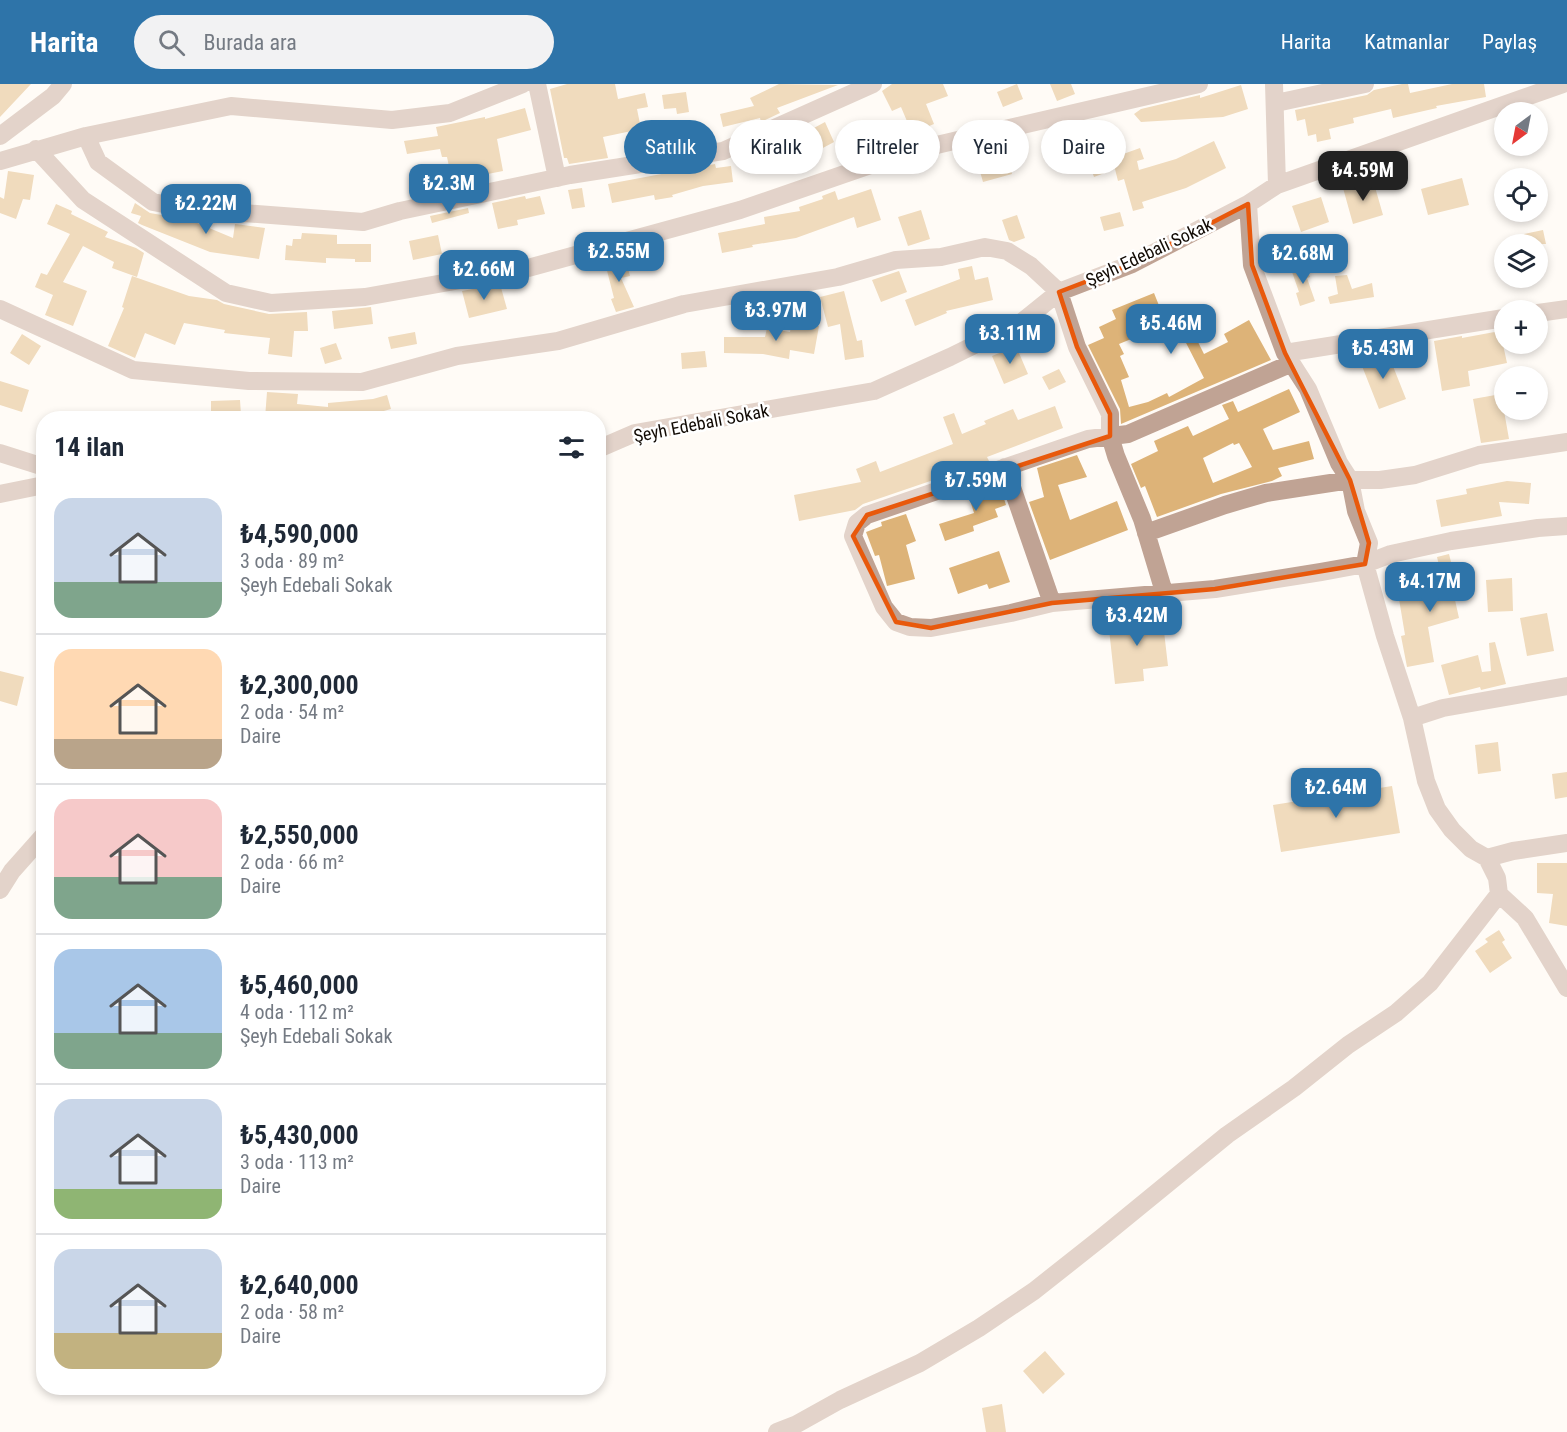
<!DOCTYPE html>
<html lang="tr">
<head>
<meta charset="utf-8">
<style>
	:root { --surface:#fff; --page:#f2f2f3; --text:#1f2937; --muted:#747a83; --line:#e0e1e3; --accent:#2e74a9 }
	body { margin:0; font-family:"Roboto Condensed",sans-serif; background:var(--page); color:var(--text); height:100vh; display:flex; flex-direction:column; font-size:22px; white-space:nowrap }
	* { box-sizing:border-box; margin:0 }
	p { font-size:20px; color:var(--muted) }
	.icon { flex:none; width:33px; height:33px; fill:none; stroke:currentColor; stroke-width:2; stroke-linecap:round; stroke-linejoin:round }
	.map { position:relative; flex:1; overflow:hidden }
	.sheet { position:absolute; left:36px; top:327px; width:570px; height:984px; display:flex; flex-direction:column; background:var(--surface); border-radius:24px; box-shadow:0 3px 9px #0003 }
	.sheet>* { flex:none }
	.hud { position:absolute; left:624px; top:36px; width:570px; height:54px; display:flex; gap:12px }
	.needle { width:39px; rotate:212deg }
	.buttons { position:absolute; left:1494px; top:18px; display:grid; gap:12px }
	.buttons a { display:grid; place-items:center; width:54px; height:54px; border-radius:50%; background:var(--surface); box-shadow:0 3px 9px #0003; font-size:30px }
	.price { position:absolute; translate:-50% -51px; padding:0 14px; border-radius:12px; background:var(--accent); color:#fff; font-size:20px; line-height:39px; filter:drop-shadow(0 2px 3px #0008) }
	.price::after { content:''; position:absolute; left:50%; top:36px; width:18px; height:14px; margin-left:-9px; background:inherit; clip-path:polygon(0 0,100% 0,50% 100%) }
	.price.active { background:#222; color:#fff }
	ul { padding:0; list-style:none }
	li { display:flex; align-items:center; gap:18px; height:150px; padding:0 18px }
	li+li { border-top:2px solid var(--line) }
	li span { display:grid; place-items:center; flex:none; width:168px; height:120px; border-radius:18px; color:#555 }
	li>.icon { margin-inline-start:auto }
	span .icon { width:72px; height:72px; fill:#fffc; stroke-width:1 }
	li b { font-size:26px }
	h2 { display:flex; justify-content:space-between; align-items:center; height:72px; padding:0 18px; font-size:26px }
	.tag { padding:0 21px; border-radius:27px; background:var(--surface); box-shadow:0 3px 9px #0003; font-size:21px; line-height:54px }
	.tag.active { background:var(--accent); color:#fff }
	header { display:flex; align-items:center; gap:36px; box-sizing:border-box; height:84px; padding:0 30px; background:var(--accent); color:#fff }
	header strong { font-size:28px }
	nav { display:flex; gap:33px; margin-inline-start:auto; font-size:21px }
	.search { width:420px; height:54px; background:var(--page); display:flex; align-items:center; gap:15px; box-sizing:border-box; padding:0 21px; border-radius:33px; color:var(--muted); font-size:22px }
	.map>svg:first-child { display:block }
</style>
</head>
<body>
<header>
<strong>Harita</strong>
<div class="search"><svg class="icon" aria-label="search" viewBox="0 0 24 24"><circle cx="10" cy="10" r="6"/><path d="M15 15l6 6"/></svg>Burada ara</div>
<nav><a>Harita</a><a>Katmanlar</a><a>Paylaş</a></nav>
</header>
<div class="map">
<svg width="1567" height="1348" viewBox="0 0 1567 1348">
	<rect width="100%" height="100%" fill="#fffbf6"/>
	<!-- building -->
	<path fill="#ddb378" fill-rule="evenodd" d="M0,0h31l-31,33z
		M567,0h48l3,15 27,-6 3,14 -11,2 4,20 -38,8 5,21 -39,6 -2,-6h-3l-14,-69z
		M779,0l59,1 -61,23 3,5 -19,9 -1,-4 -37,9 -3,-13 34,-8 -4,-8z
		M892,0h51l5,12 -22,8 8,20 -22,9 -11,-26 -9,4 -10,-20z
		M1017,0l6,15 -20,8 -6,-15z
		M1050,0h21l4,10 -18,7z
		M1402,0h6l2,9 42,-9h32l2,13 -50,9 1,2 -44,10 -2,-9 -38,9 1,5 -25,6 2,10 -14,3 -1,-8 -8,2 -3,-17 -8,2 -2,-11 72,-15 7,-5z
		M1241,1l7,24 -25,8 -82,5 -7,-8 7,-5 59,-14v3z
		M686,8l3,20 -12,2 -1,-6 -12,1 -2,-14z
		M525,24l6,22 -34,9 6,32 -51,10 -5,-24h-5l-2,-8 -33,5 -3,-13 34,-5 -2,-9 49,-10v2z
		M825,38l9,20 -13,7 -9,-20z
		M671,50l3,13 -21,4 -3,-12z
		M1214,57l12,27 -40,20 -44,14 2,6 -11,3 -9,-32 -6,2 -3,-12 -21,8 -4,-11 50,-18 4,11 -7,2 2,9 37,-11z
		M764,61l7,19 -25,8 -6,-16z
		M1006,69l6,21 -29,8 -6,-21z
		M715,80l1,4 15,-2 2,16 -30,4 -31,9 1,2 -18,3 -1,-5 -42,8 -4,-19z
		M8,87l26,4 -4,25 -7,-1 -7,20 -16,-6v-16l4,2z
		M1462,94l7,27 -41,10 -7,-26z
		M1373,96l10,35 -30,9 -10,-36z
		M582,104l3,19 -13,2 -4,-19z
		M871,105l10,31 -24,8 -3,-11 -58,21 -44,7 1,2 -31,6 -4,-20 47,-9 -1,-7 36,-6 -1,-4 24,-8 -1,-3 13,-5 3,9z
		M525,112l1,3 14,-3 5,18 -28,6 1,5 -20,4 -6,-26z
		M1321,113l8,25 -28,10 -9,-26z
		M135,119l15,10 40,7 43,18 2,-14 30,4 -6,31 -49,-7 -68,-27 -4,-2 3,-7 -10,-3z
		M56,120l16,7 -1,3 37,18 -3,5 31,11 8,5 -7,24 -25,-9 2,-6 -31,-16 -20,36 24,9 -14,35 -28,-11 8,-20 -18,-8 6,-14 6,2 23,-41 -23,-10z
		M468,124l1,5 -37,10 -2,-7z
		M921,126l9,29 -22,7 -10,-29z
		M1120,128l4,14 -20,5 -4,-14z
		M1017,131l8,23 -11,4 -5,-2 -7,-20z
		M1543,146l3,14h-20l-2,-10z
		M302,149l35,2v9h34v18h-16v-3l-29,-1v5l-41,-3 1,-15 6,1 1,-7h8z
		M438,151l4,19 -29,6 -4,-19z
		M612,173l1,3 12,-3 5,19 -9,2 13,29 -18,5 -5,-13 3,-1 -10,-39z
		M1305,180l5,13 -3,1 8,23 -15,5 -4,-13 3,-1 -8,-23z
		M972,182l3,14 13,-3 5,23 -47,11 1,2 -32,13 -10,-26 55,-21 -2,-10z
		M899,187l8,21 -26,10 -9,-22z
		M1347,191l5,14 20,-6 2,14 -44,7 -2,-7 10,-3 -3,-18z
		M132,192l57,20 28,4 7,4 45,10 38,-2 1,19h-14l-2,26 -24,-3 2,-16 -46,-5 1,-3 -41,-7 -9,22 -30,-12 -10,25 -27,-12 16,-38 -2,-1z
		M500,200l7,25 -38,9 -7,-27z
		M844,207l13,50 5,-1 2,17 -19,3 -5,-36 -12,3 -8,-30z
		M1154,209l6,15 -13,5 6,17 -34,14 5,10 -4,2 9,21 -8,3 8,27 19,-5 19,-9 2,4 35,-19 -21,-41 10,-5 11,22 24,-12 -4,-8 25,-14 22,40 -150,64 -1,-15 -32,-64 16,-7 -5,-11 17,-8 -4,-9z
		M371,223l2,17 -39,5 -2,-18z
		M792,237l27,5 -5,28 -24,-4 -1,9 -26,-5 -39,-1v-16h41l2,-9 23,4z
		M1500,247l7,32 -39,8 2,15 -28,5 -8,-50 28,-5v2z
		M415,248l2,12 -26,5 -3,-12z
		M22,250l19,12 -12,19 -19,-12z
		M336,259l6,16 -17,5 -5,-16z
		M1016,262l12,28 -24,10 -12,-28z
		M705,267l2,16 -25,2 -1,-16z
		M1387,267l19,48 -27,10 -19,-48z
		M1059,285l7,13 -17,8 -7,-13z
		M0,297l29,9 -7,22 -22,-7z
		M1289,305l11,23 -37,17 10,21 36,-9 5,18 -36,9 4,8 -10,5 -51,13 -64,23 -12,-31 -4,2 -10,-24 27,-13 -4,-10 34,-15 5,10 36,-17 -7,-14 11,-4 5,11zM1233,359l1,2 5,-2 13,24 -39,16 -10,-25z
		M267,308l31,2 -1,10 31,3v-4l45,-4 14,-4 4,14 -18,5 -53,4h-55z
		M1501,310l8,45 -28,4 -8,-44z
		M240,316l1,15h-30v-14z
		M1055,322l8,22 -76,29 2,4 -126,43 -8,6 -56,11 -5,-26 67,-13 -5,-13 20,-8 4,11 73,-28 -10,-27 11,-4 8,21 24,-10 -2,-3 29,-12 5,11z
		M1077,371l10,22 -29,8 12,35 47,-19 11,29 -78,30 -21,-58 15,-5 -7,-29z
		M1507,397l24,2 -2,21 -30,-2 3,14 -61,11 -5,-27 31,-6 -1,-5z
		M999,399l7,22 -11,4 3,8 -25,9 1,5 -29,10 -6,-17 35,-11 -6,-20z
		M906,430l10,27 -10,4 9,34 -28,7 -8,-31 -4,1 -9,-24 16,-6 -1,-4z
		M999,467l11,31 -21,7 -2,-5 -29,10 -9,-26z
		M1449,470l6,24 5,-1 5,21 -10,2 4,18 -31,9 6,35 -27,5 -6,-31 4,-1 -6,-36 28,-5 -3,-12 18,-4 -5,-21z
		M1512,494l1,33 -25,1 -2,-32z
		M1547,529l7,38 -27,5 -7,-38z
		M1162,530l6,52 -25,3 1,12 -29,3 -7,-64z
		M1495,558l11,42 -25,6 -1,-3 -31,8 -8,-30 37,-10 4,17 9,-1 -2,-28z
		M0,587l24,6 -7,29 -17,-5z
		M1498,658l3,29 -23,3 -3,-29z
		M1567,688v25l-12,2 -3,-25z
		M1392,702l8,47 -119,19 -8,-47z
		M1537,779h30v63l-18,-3 4,-29 -16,-1z
		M1499,846l6,10 -3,2 10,16 -22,15 -15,-22 13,-9 -3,-3z
		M1045,1267l20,23 -22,20 -20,-23z
		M1002,1320l4,28h-20l-4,-24z"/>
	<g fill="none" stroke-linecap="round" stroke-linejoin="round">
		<!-- minor -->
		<path stroke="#c0a394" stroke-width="18" d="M537,0l20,94
			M1274,0l3,101
			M1276,19l89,-19
			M0,52l53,-40 10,-12
			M86,52l12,26 55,40 37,7 173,13 37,-11 170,-36 153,-24 150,-67
			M36,65l47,51 143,93 45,10 94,-6 163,-29 212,-58 171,-59 288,-67
			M0,77l86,-25 145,-30 161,14 58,-7 73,-29
			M0,225l133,61 116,11 113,1 95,-26 101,-15 126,-37 154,-27 58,-17 45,-3 44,-10 22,4 24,15 28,26 18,55 33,67v22l6,20 26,63 22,73
			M1538,229l29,-4
			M1285,269l219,-35
			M1290,280l-162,70 -40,5 -221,76 -10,8 -4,13 31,71 12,15 14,5 21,1 80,-15 41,-10 163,-14 106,-17 44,-8 26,-10 60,-13 87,-13 29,-2
			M598,365l37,-16 239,-42 76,-34 73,-36 36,-29 73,-28 116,-60 29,-19 286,-101
			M0,369l44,14
			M1005,383l47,136
			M0,410l44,-9
			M1146,449l79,-28 41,-12 84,-13h30l35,-5 64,-20 88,-13
			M1412,634l31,-10 124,-22
			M1487,774l26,-7 54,-8
			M0,806l12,-19 32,-36
			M1499,810l26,24 42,70
			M777,1348l18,-7 45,-25 80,-37 59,-35 55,-37 67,-53 126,-103 67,-47 54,-43 48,-32 34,-30 69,-89 -2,-16 -10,-20 -16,-9 -19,-19 -15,-21 -11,-28 -14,-63 -27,-82 -20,-72 4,-21 -13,-32 -6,-31 -11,-17 -31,-74 -23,-36 -33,-88 -4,-61"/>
	</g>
	<!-- marked area -->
	<path d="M0 0H1567V1348H0ZM1248,120l4,61 33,88 65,127 19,63 -4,21 -150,25 -163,14 -121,25 -35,-6 -43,-86 14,-21 243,-79v-22l-33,-67 -18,-55 73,-28z" fill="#fffbf6" fill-opacity=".55" fill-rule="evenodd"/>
	<path fill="none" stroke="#e8590c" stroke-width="4.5" stroke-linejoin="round" d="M1248,120l4,61 33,88 65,127 19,63 -4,21 -150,25 -163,14 -121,25 -35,-6 -43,-86 14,-21 243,-79v-22l-33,-67 -18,-55 73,-28z"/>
	<g text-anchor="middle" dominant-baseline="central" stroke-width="5" stroke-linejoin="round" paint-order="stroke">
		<!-- street labels -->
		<g font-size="18" fill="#110a04" stroke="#fff">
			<text transform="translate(1149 168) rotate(-25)">Şeyh Edebali Sokak</text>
			<text transform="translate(701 339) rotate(-11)">Şeyh Edebali Sokak</text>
		</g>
	</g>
</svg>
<div class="buttons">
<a><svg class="needle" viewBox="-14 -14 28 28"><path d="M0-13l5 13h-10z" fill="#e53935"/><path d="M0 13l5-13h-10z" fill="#747a83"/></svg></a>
<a><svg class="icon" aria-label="locate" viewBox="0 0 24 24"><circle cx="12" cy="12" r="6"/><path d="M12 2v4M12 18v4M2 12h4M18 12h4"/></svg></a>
<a><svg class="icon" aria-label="layers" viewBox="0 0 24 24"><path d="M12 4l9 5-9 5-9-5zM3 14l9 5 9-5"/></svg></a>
<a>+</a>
<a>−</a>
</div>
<b class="price active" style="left:1363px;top:118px">₺4.59M</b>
<b class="price" style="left:449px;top:131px">₺2.3M</b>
<b class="price" style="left:206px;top:151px">₺2.22M</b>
<b class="price" style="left:619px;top:199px">₺2.55M</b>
<b class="price" style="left:1303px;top:201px">₺2.68M</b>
<b class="price" style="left:484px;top:217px">₺2.66M</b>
<b class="price" style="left:776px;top:258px">₺3.97M</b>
<b class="price" style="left:1171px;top:271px">₺5.46M</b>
<b class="price" style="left:1010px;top:281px">₺3.11M</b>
<b class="price" style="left:1383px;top:296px">₺5.43M</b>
<b class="price" style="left:976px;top:428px">₺7.59M</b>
<b class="price" style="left:1430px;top:529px">₺4.17M</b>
<b class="price" style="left:1137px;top:563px">₺3.42M</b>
<b class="price" style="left:1336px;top:735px">₺2.64M</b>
<div class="hud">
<a class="tag active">Satılık</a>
<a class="tag">Kiralık</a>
<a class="tag">Filtreler</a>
<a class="tag">Yeni</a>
<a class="tag">Daire</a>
</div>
<section class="sheet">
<h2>14 ilan<svg class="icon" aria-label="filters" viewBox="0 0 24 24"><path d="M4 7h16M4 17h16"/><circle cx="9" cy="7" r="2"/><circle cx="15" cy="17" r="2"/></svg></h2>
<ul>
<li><span style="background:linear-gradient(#c9d6e8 70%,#7fa58c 0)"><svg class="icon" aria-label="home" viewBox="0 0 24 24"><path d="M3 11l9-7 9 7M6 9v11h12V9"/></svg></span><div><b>₺4,590,000</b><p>3 oda · 89 m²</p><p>Şeyh Edebali Sokak</p></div></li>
<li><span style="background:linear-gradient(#ffd9b3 75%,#b9a48a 0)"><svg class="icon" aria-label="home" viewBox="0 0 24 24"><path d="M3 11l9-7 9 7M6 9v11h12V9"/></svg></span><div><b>₺2,300,000</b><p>2 oda · 54 m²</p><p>Daire</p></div></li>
<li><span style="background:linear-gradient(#f6c9c9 65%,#7fa58c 0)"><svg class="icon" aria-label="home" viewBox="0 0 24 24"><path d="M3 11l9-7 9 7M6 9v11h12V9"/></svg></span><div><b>₺2,550,000</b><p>2 oda · 66 m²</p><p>Daire</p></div></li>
<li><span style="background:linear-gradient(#a9c7e8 70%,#7fa58c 0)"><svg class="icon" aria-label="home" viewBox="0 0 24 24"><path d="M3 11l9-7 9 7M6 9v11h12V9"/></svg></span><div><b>₺5,460,000</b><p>4 oda · 112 m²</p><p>Şeyh Edebali Sokak</p></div></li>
<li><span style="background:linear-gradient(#c9d6e8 75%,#8fb573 0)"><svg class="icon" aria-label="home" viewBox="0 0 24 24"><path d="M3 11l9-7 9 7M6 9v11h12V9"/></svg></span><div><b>₺5,430,000</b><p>3 oda · 113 m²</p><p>Daire</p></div></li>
<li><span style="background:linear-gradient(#c9d6e8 70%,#c2b280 0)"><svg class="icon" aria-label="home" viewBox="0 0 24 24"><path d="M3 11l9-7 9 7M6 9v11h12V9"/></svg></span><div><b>₺2,640,000</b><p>2 oda · 58 m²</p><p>Daire</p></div></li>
</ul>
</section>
</div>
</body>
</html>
